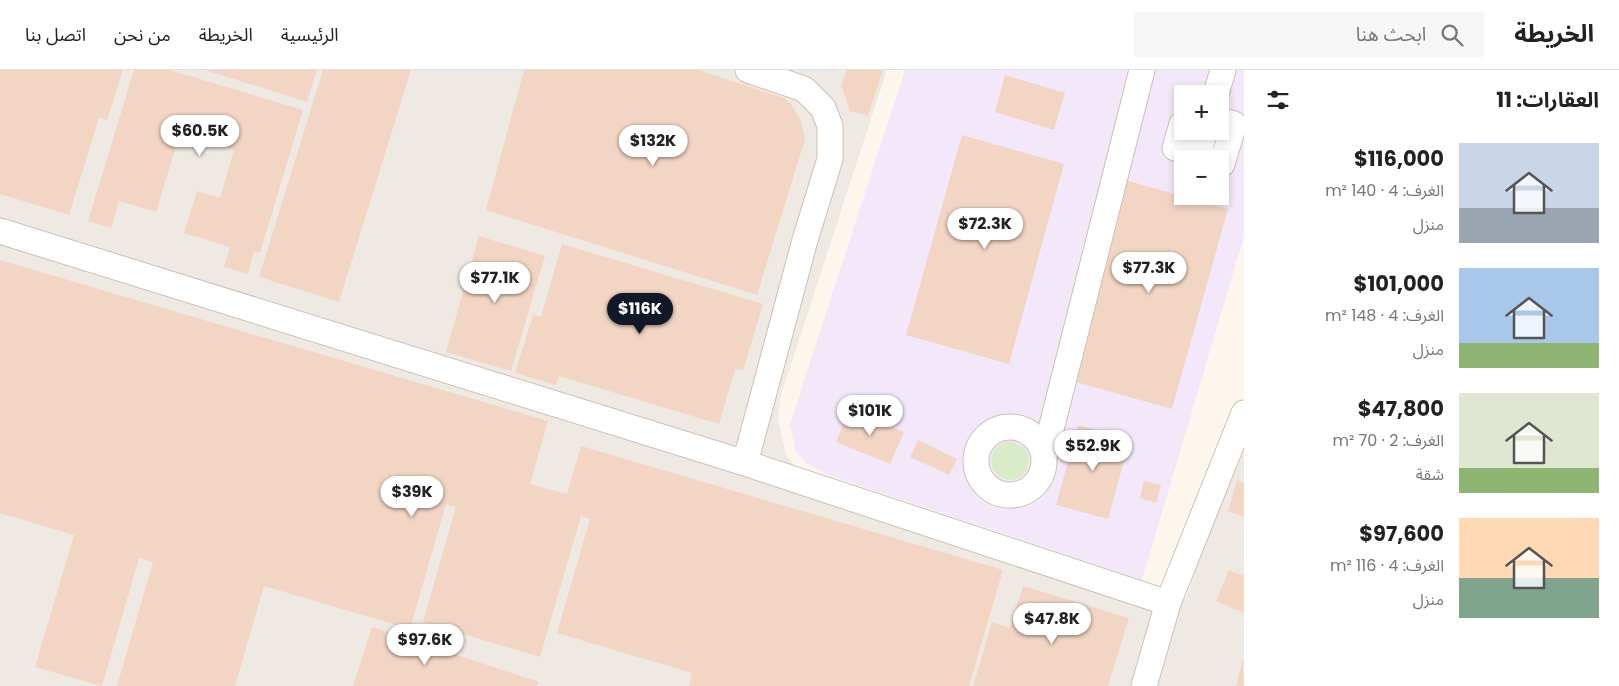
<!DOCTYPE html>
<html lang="ar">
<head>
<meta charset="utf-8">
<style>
	:root { --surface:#fff; --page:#f6f6f6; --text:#222; --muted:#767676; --line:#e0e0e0; --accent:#111827 }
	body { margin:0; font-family:Poppins,"Noto Sans Arabic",sans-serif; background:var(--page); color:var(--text); direction:rtl; height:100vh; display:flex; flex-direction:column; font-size:19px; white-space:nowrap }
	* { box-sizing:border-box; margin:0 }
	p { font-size:16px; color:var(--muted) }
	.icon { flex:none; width:28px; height:28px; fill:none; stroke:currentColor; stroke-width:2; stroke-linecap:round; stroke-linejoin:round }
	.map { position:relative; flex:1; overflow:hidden; direction:ltr }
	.sheet { display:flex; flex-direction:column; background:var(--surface); width:375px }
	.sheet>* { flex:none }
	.buttons { position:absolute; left:1174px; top:15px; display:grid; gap:10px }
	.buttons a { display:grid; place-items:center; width:55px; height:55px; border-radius:0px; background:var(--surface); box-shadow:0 2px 8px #0003; font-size:25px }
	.price { position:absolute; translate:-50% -42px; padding:0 11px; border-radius:18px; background:#fff; color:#222; font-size:16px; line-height:32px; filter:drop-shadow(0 1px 2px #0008) }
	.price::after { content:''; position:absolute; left:50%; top:30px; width:15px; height:11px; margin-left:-8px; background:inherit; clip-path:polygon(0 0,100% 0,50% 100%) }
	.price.current { background:var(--accent); color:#fff }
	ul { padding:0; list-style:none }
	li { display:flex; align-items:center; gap:15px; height:125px; padding:0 20px }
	li span { display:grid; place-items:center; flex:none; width:140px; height:100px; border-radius:0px; color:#555 }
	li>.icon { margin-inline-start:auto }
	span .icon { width:60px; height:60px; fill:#fffc; stroke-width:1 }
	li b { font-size:21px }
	h2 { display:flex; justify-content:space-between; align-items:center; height:60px; padding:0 20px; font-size:21px }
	header { display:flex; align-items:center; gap:30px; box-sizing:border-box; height:70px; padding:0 25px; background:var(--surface); border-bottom:1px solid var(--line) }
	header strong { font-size:24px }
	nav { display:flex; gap:28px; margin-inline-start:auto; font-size:18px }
	.search { width:350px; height:45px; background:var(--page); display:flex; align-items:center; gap:12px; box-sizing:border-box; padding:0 18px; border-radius:0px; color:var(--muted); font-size:19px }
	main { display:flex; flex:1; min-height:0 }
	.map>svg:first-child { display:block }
</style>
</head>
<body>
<header>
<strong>الخريطة</strong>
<div class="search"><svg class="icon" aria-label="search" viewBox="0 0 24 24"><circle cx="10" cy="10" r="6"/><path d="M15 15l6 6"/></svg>ابحث هنا</div>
<nav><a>الرئيسية</a><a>الخريطة</a><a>من نحن</a><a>اتصل بنا</a></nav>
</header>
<main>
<section class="sheet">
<h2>العقارات: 11<svg class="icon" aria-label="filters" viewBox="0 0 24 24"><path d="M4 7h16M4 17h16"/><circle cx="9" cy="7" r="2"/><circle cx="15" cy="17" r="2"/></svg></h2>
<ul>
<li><span style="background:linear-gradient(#c9d6e8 65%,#9aa5b1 0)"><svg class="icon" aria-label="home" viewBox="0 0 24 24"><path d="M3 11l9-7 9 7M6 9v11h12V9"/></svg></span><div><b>$116,000</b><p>الغرف: 4 · 140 m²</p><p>منزل</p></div></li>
<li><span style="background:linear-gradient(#a9c7e8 75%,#8fb573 0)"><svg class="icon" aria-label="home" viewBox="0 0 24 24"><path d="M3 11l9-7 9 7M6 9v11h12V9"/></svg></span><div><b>$101,000</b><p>الغرف: 4 · 148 m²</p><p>منزل</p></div></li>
<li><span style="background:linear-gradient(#dfe7d0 75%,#8fb573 0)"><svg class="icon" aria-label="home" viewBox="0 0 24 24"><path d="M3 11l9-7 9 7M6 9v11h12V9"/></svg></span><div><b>$47,800</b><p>الغرف: 2 · 70 m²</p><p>شقة</p></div></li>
<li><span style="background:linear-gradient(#ffd9b3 60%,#7fa58c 0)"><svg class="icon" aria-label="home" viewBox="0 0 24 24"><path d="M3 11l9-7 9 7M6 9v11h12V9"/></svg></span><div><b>$97,600</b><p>الغرف: 4 · 116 m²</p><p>منزل</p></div></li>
</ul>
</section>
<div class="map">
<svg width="1244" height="616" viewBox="0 0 1244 616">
	<rect width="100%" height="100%" fill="#fdf6ec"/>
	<!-- industrial -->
	<path fill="#efe9e4" d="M0,0h887l-106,325 -3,23 8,38 10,11 390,132 58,-181v268h-1244z"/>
	<!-- education -->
	<path fill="#f3e8fa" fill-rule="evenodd" d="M905,0h339v166l-102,344 -314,-105 -22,-12 -10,-11 -6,-28zM1182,24h38v37h-38zM1182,89h38v37h-38z"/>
	<!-- green -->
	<path fill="#d8ecc9" d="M991 391a19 19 0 1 1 38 0a19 19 0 1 1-38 0Z"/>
	<!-- building -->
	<path fill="#f3d5c3" d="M0,0h123l-16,50 -8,-2 -30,97 -69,-21z
		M134,0h36l133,40 -43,143 -6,-2 -6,23 -24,-7 6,-20 -46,-14 13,-42 23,7 14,-48 -54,-17 -24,79 -37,-11 -8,27 -23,-7z
		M205,0h112l-10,32z
		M323,0h88l-72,232 -80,-25z
		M524,0h175l85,28 7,6 9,15 5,20 -48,156 -271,-85z
		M847,0h36l-15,46 -18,-5 -9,-26z
		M1005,5l60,18 -11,37 -59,-18z
		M962,65l102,29 -55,200 -103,-29z
		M1125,110l103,29 -56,200 -103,-29z
		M479,166l66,20 -34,115 -65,-19z
		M562,174l201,60 -20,67 -8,-2 -16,55 -160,-48 -3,9 -41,-12 18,-58 8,2z
		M0,190l548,161 -18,63 37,10 14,-48 422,124 -34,116h-280l3,-13 -135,-40 33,-114 -9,-3 -41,141 -117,-35 33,-115 -10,-3 -36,125 -146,-43 -29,100h-118l36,-124 -14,-4 -37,128 -67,-19 39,-132 -74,-22z
		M849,340l55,22 -14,32 -54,-22z
		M1078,355l52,14 -22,80 -52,-14z
		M918,370l39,19 -8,16 -39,-18z
		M1237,410l7,3v34l-16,-6z
		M1144,411l17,4 -5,18 -16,-5z
		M1229,500l15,6v37l-28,-12z
		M1023,516l106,32 -21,68h-135l19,-64 18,6z
		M372,557l167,55 -2,4h-184z
		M1243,589l1,27h-8z"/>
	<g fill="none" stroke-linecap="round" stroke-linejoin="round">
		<!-- minor casing -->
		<g stroke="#d1beb0" stroke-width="27">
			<path id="minor" d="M1216,24l7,-24
				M1220,50l14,4 -12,40 -2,-1
				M1182,54l-7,24 23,8
				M1205,61l-7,25 9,3
				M0,161l745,232 423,140
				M976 391a34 34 0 1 1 68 0a34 34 0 1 1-68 0Z
				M1044,387l98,-387
				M745,393l60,-223 25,-81v-33l-7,-18 -19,-19 -56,-19
				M1144,616l24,-83 76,-190"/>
		</g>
		<!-- minor -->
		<use href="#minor" stroke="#fff" stroke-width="25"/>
	</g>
</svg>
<div class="buttons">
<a>+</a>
<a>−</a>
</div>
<b class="price" style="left:200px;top:87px">$60.5K</b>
<b class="price" style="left:653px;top:97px">$132K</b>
<b class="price" style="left:985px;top:180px">$72.3K</b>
<b class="price" style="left:1149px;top:224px">$77.3K</b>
<b class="price" style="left:495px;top:234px">$77.1K</b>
<b class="price current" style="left:640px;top:265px">$116K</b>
<b class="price" style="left:870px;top:367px">$101K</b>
<b class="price" style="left:1093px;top:402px">$52.9K</b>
<b class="price" style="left:412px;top:448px">$39K</b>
<b class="price" style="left:1052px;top:575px">$47.8K</b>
<b class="price" style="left:425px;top:596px">$97.6K</b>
</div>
</main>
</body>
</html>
